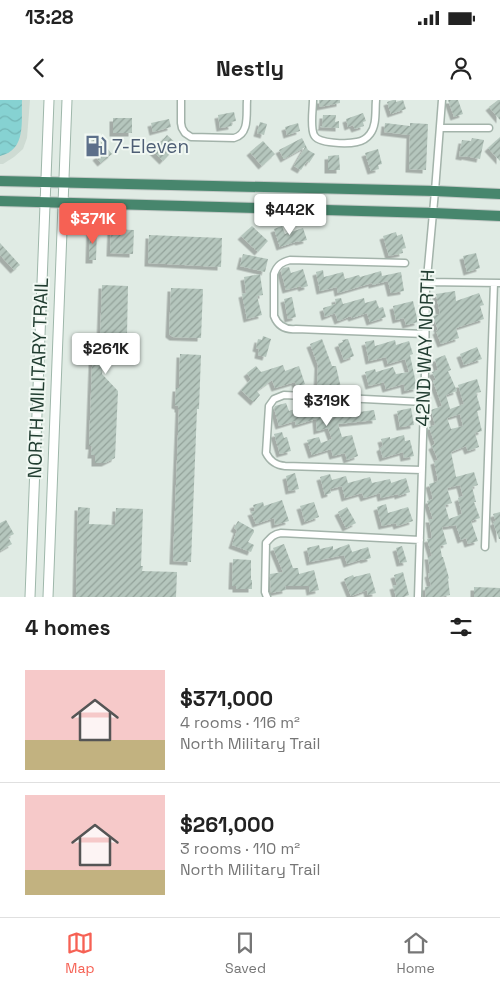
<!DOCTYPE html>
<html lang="en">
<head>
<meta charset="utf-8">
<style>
	:root { --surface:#fff; --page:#f6f6f6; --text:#222; --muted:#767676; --line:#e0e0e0; --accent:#f66154 }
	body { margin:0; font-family:"Space Grotesk",sans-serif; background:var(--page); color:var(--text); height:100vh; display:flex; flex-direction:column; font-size:19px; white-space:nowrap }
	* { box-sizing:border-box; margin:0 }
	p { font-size:16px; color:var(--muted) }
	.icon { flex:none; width:28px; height:28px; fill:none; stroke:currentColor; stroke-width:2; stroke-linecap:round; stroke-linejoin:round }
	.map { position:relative; height:497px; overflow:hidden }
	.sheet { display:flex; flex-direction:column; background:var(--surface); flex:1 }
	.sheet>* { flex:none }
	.price { position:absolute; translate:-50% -42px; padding:0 11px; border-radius:5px; background:#fff; color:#222; font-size:16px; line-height:32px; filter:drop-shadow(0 1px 2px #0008) }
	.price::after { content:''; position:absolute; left:50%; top:30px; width:15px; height:11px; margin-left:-8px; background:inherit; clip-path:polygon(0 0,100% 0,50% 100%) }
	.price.active { background:var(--accent); color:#fff }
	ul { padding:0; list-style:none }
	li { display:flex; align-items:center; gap:15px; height:125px; padding:0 25px }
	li+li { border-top:1px solid var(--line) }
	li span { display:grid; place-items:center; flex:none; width:140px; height:100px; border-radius:0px; color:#555 }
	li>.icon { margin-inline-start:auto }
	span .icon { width:60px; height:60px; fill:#fffc; stroke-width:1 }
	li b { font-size:21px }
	h2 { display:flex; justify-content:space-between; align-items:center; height:60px; padding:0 25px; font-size:21px }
	.status { display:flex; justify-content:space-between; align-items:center; height:35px; padding:0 25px; background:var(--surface); direction:ltr }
	.status svg { height:14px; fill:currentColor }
	header { display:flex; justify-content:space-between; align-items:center; height:65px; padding:0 25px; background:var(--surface); font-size:22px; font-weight:600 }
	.tab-bar { display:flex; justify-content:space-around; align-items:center; height:70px; border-top:1px solid var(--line); background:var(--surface); font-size:14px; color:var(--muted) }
	.tab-bar a { display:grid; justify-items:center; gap:2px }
	.tab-bar .active { color:var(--accent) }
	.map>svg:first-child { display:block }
</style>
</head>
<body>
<div class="status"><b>13:28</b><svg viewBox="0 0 49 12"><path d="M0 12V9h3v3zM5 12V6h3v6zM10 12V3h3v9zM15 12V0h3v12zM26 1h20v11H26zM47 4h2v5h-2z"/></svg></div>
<header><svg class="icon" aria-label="back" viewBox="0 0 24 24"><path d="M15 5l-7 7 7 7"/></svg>Nestly<svg class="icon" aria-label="person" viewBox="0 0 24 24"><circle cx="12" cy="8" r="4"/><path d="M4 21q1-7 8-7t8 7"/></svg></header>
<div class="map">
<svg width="500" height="497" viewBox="0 0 500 497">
	<defs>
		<pattern id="water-waves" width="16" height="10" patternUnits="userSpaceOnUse" patternTransform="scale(1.25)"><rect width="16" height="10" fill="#86d2d2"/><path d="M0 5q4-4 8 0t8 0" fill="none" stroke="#73b5b5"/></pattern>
		<pattern id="building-hatch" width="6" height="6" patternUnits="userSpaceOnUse" patternTransform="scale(1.25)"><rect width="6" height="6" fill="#b5c6bd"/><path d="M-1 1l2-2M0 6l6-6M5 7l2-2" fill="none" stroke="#93a29a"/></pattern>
		<filter id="shadow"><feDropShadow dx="-3.5" dy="3.5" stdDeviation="0" flood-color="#0004"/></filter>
	</defs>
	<rect width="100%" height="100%" fill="#e0ebe4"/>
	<!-- built -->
	<path fill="#cedbd3" d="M0,0h30l-3,38 -4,11 -9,8 -11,7h-3z"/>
	<!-- water -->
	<path fill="url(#water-waves)" d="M0,0h22c-1,20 5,50 -22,56z"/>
	<!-- building -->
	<path fill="url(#building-hatch)" fill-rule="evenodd" filter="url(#shadow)" d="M319,0h21v3l-20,4z
		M393,0h3v2l7,-2 3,9 -15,5 -4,-12z
		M448,0h10l5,14 -9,3z
		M498,0h2v20l-11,-13z
		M234,12l2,9 -5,1 1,4 -12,2 -2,-13z
		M363,13l3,8 -3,1 1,4 -9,3 -2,-4 -5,2 -2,-8z
		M323,15h13l-1,7 4,-1v7l-19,-1 2,-1z
		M113,18h19v15h-19z
		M169,19l2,8 -18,5 -2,-9z
		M260,22l7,2 -3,11 -7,-2z
		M298,23l2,8 -13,4 -2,-8z
		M385,23l25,3v-3l18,1 -2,46 -17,-1 1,-34 -26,-3z
		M167,35l11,10 -15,16 -10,-10z
		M97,36l15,18 -11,9 -5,-6 6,-5 -10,-12z
		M500,37v24l-12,-13z
		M302,38l6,12 7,4 -6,9 -2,-2 -6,9 -7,-4 11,-19 -21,12 -5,-9z
		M472,38l12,2 -4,19 -15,-3v1l-6,-1 3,-16 9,1z
		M263,41l12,13 -13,12 -12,-14z
		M378,49l4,15 -4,1 1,4 -8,2 -6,-18z
		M339,55l1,15h-12v-14z
		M252,126l16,15 -10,11 -17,-16z
		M282,126l3,8 18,-6 4,12 -8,2 -1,-1 -18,6 -6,-18z
		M90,129l7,1 -1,30h-7z
		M111,129l23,1 -1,24 -23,-1z
		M396,132l1,4 5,-2 4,14 -4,1 1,4 -14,3 -6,-20z
		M149,135l73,3 -1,29 -73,-4z
		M0,143l20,22 -6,5 -14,-15z
		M476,153l4,15 -13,4 -4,-16z
		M243,154l25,5 -3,13 -25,-6z
		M289,167l2,6 12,-4 5,17 -6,2 -1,-2 -15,4 -5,-19 2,-3z
		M323,170l1,7 19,-5 2,7 14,-4 1,2 21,-6 1,5 19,-4 3,19 -13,2 -3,-12 -16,4v-2l-34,10 -1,-6 -17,4 -4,-19z
		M260,174l3,21 -6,1 5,19 -15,4 -5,-25 4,-1 -2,-16z
		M102,185l26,1 -1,49 -6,-1 -17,16 -2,24 16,17 -3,67 -10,5h-10v-8h-4l1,-9h-3l4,-106h7z
		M171,188l32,1 -2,49 -28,-1 -4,-3z
		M455,191l1,10 23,-8 5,12 -4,1 4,13 -28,9 3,10 -18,6 -5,-13 2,-1 -5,-14 7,-2 -4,-20z
		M292,197l4,20 -8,2 -4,-20z
		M341,198l2,6 21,-6 1,5 11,-3 3,8 4,-1 3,10 -16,5 -3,-9 -15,5 -1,-2 -13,5 -3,-8 -10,4 -2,-9 13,-4 -1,-5z
		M413,201l5,21 -12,3 -2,-7 -8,2 -3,-14z
		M263,236l8,3 -5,18 -8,-2 1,-6 -3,-1 2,-9 4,1z
		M322,239l10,27h4l5,22 -10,2h-14l1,-25 -8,-21z
		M348,239l6,17 -10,4 -6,-16 5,-2 -1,-2z
		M374,240l1,6 20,-6 1,5 13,-4 4,13 -3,1 7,33 -12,3 -1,-7 -18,5 -2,-7 -15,4 -4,-14 10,-3 1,3 17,-5 3,7 13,-2 -4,-13 -17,5 -2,-7 -17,4 -4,-19z
		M477,247l5,12 -18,6 -4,-11z
		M180,254l21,1 -2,54h-2l-6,153 -18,-1 6,-152h-1v-3l-3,-1 1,-17h3z
		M445,255l6,15 -3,1 9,20 -11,4 4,14 14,-5 -6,-19 19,-6 4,13 -5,1 5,17 -4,1 5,20 -7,2 4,14 -11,4 -2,-5 -15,6 5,25 18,-5 4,13 -6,2 4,15h-2l6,16 -9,3 7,20 -10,3 -2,-6 -5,2 -5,-15 -14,2 5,17 -7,2 2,11h1l6,21 -1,1 2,16 -11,2h-13l-1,-10 6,-1 -3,-12 2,-1 -2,-17h4l-5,-17 5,-1 -3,-19h4l-6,-18 6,-2 -4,-15 9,-3 -4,-20 4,-1 -6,-14 3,-2 -6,-17 6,-2 -4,-15 11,-4 -9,-25 3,-1 -4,-8 6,-2 -3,-11zM460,314l3,12 -12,3 -4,-11zM460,385l3,11 -5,2 4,16 -13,5 -4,-14 7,-2 -5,-15z
		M283,265l2,6 14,-5 6,18 -8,3 -2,-5 -20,6 -3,-8 -15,11 3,4 -6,7 -13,-12 10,-11 -4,-6 9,-7 5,6z
		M286,303l3,8 15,-5 2,8 8,-2 2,7v-8l8,-2 1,3 20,-6 3,12 1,-13 9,-1 1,8 15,-2 2,10 -38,4 4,13 10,-2 6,21 -11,4 -2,-7 -12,3 -2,-7 -19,6 -5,-15 12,-3 2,6 11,-4 -4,-11 -11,3 -1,-12 -20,6 -1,-4 -16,5 -5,-18 1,-2z
		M411,308l3,17 -14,2 -3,-16z
		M282,332l2,6 3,-1 4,14 -11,3 -6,-20z
		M404,335l1,6 5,-1 4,16 -10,2 -1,-6 -20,6 -3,-10 3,-2 -2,-7 9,-2v2z
		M295,373l4,16 -10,2 -3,-15z
		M330,374l2,6 14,-4 2,7 22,-6 2,6 18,-4 1,4 15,-5 4,14 -12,4v-2l-17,4 -1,-5 -16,5 -2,-5 -17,5 -3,-12 -12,3 1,4 -6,2 -5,-18z
		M282,400l7,21 -14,4 -1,-7 -18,6 -5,-12 4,-1 -2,-6 10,-3 1,4z
		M314,402l5,15 -14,5 -5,-16z
		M386,404l2,9 20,-6 5,14 -16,5 -1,-3 -14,3 -5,-19z
		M78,407l12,1 -1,16 26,1 1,-17 27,1 -2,57h2l-1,5 35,1 -1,25h-100z
		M347,407l9,16 -10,5 -8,-16z
		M500,412v27h-1l-6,-17 3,-1 -3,-7z
		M6,420l8,14 -6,3 4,7 -12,7v-28z
		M238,421l16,9v2l-6,10 6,3 -3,7 -19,-7 5,-15 -3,-2z
		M284,444l9,24h5l1,6 15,-4 5,20 -9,2 -1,-6h-24l1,4 -15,3 -1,-19 13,-2 -10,-24z
		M349,444l3,8 16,-5 3,11 -7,2 -1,-1 -16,5 -3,-9 -34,7 -3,-14 12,-3 1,4 13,-3v4z
		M402,446l5,16 -7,1 -4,-15z
		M233,459l18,1v20h1v9h-16v-3h-4z
		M403,472l6,23 -6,2h-7l-3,-11 4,-1 -3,-10z
		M370,473l6,20 -8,2 -1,-5 -16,6 -7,-17 9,-4 1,2z
		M474,487l26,1v9h-26z"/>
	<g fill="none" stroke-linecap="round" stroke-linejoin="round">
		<!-- minor casing -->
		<g stroke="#a3b3aa" stroke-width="9">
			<path id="minor" d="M181,0v23l1,5 3,5 6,4 43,1c16,-4 12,-24 13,-38
				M313,0c0,9 -3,27 1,35 4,9 34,9 43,7 6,-1 10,-4 13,-8 7,-9 5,-23 6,-34
				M441,28h48
				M405,163l-115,-3c-8,2 -13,5 -16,14v42c4,10 12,14 22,13l129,5
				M426,182l74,1
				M422,370l-137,-4c-10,-1 -15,-5 -19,-13l3,-47 5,-7 10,-4 140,7
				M485,447l9,-264
				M267,497l-2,-5 1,-49c5,-6 8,-9 15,-10l139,7
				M418,497l7,-225 1,-83 9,-98 7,-91"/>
		</g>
		<!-- secondary casing -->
		<g stroke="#9eb7aa" stroke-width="11">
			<path id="secondary" d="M30,497l19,-497
				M48,497l19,-497"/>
		</g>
		<!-- trunk casing -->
		<g stroke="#c1c8c5" stroke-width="12">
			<path id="trunk" d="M0,81l435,10 65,3
				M0,101l433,12 67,3"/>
		</g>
		<!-- minor -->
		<use href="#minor" stroke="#fff" stroke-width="6"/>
		<!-- secondary -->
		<use href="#secondary" stroke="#fff" stroke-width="9"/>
		<!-- trunk -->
		<use href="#trunk" stroke="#47866d" stroke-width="10"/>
	</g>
	<!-- icons -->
	<defs>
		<g id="fuel-bare" transform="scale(1.725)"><path d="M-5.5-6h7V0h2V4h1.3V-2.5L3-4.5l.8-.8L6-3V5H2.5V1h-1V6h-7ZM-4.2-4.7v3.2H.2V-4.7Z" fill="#5c6f8a" stroke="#f1f8f3" stroke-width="2.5" paint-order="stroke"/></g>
	</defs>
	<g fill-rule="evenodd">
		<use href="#fuel-bare" x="96" y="46"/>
	</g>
	<g text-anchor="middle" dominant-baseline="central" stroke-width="4" stroke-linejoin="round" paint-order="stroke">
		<!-- service labels -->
		<g font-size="19" fill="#4e5e75" stroke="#f1f8f3" text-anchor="start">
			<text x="112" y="46">7-Eleven</text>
		</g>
		<!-- street labels -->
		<g font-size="19" fill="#203c30" stroke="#f1f8f3">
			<text transform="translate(425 248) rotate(-88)">42ND WAY NORTH</text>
			<text transform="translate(38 278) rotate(-88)">NORTH MILITARY TRAIL</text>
		</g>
	</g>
</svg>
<b class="price" style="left:290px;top:136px">$442K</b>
<b class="price active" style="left:93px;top:145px">$371K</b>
<b class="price" style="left:106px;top:275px">$261K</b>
<b class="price" style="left:327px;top:327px">$319K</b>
</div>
<section class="sheet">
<h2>4 homes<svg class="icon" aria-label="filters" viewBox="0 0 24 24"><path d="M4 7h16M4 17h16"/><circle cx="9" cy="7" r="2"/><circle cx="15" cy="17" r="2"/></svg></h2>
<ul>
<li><span style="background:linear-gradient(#f6c9c9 70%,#c2b280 0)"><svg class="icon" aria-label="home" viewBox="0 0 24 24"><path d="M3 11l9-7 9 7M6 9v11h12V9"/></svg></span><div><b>$371,000</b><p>4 rooms · 116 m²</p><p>North Military Trail</p></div></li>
<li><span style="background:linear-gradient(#f6c9c9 75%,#c2b280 0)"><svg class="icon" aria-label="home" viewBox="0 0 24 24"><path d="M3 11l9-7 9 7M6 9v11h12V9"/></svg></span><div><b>$261,000</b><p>3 rooms · 110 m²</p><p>North Military Trail</p></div></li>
</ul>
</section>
<nav class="tab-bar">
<a class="active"><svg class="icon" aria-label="map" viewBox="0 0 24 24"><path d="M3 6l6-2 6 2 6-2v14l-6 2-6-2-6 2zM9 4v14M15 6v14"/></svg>Map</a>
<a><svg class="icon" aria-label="saved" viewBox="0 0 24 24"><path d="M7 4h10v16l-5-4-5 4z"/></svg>Saved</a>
<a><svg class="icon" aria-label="home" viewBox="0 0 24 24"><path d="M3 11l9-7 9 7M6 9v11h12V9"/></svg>Home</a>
</nav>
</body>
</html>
